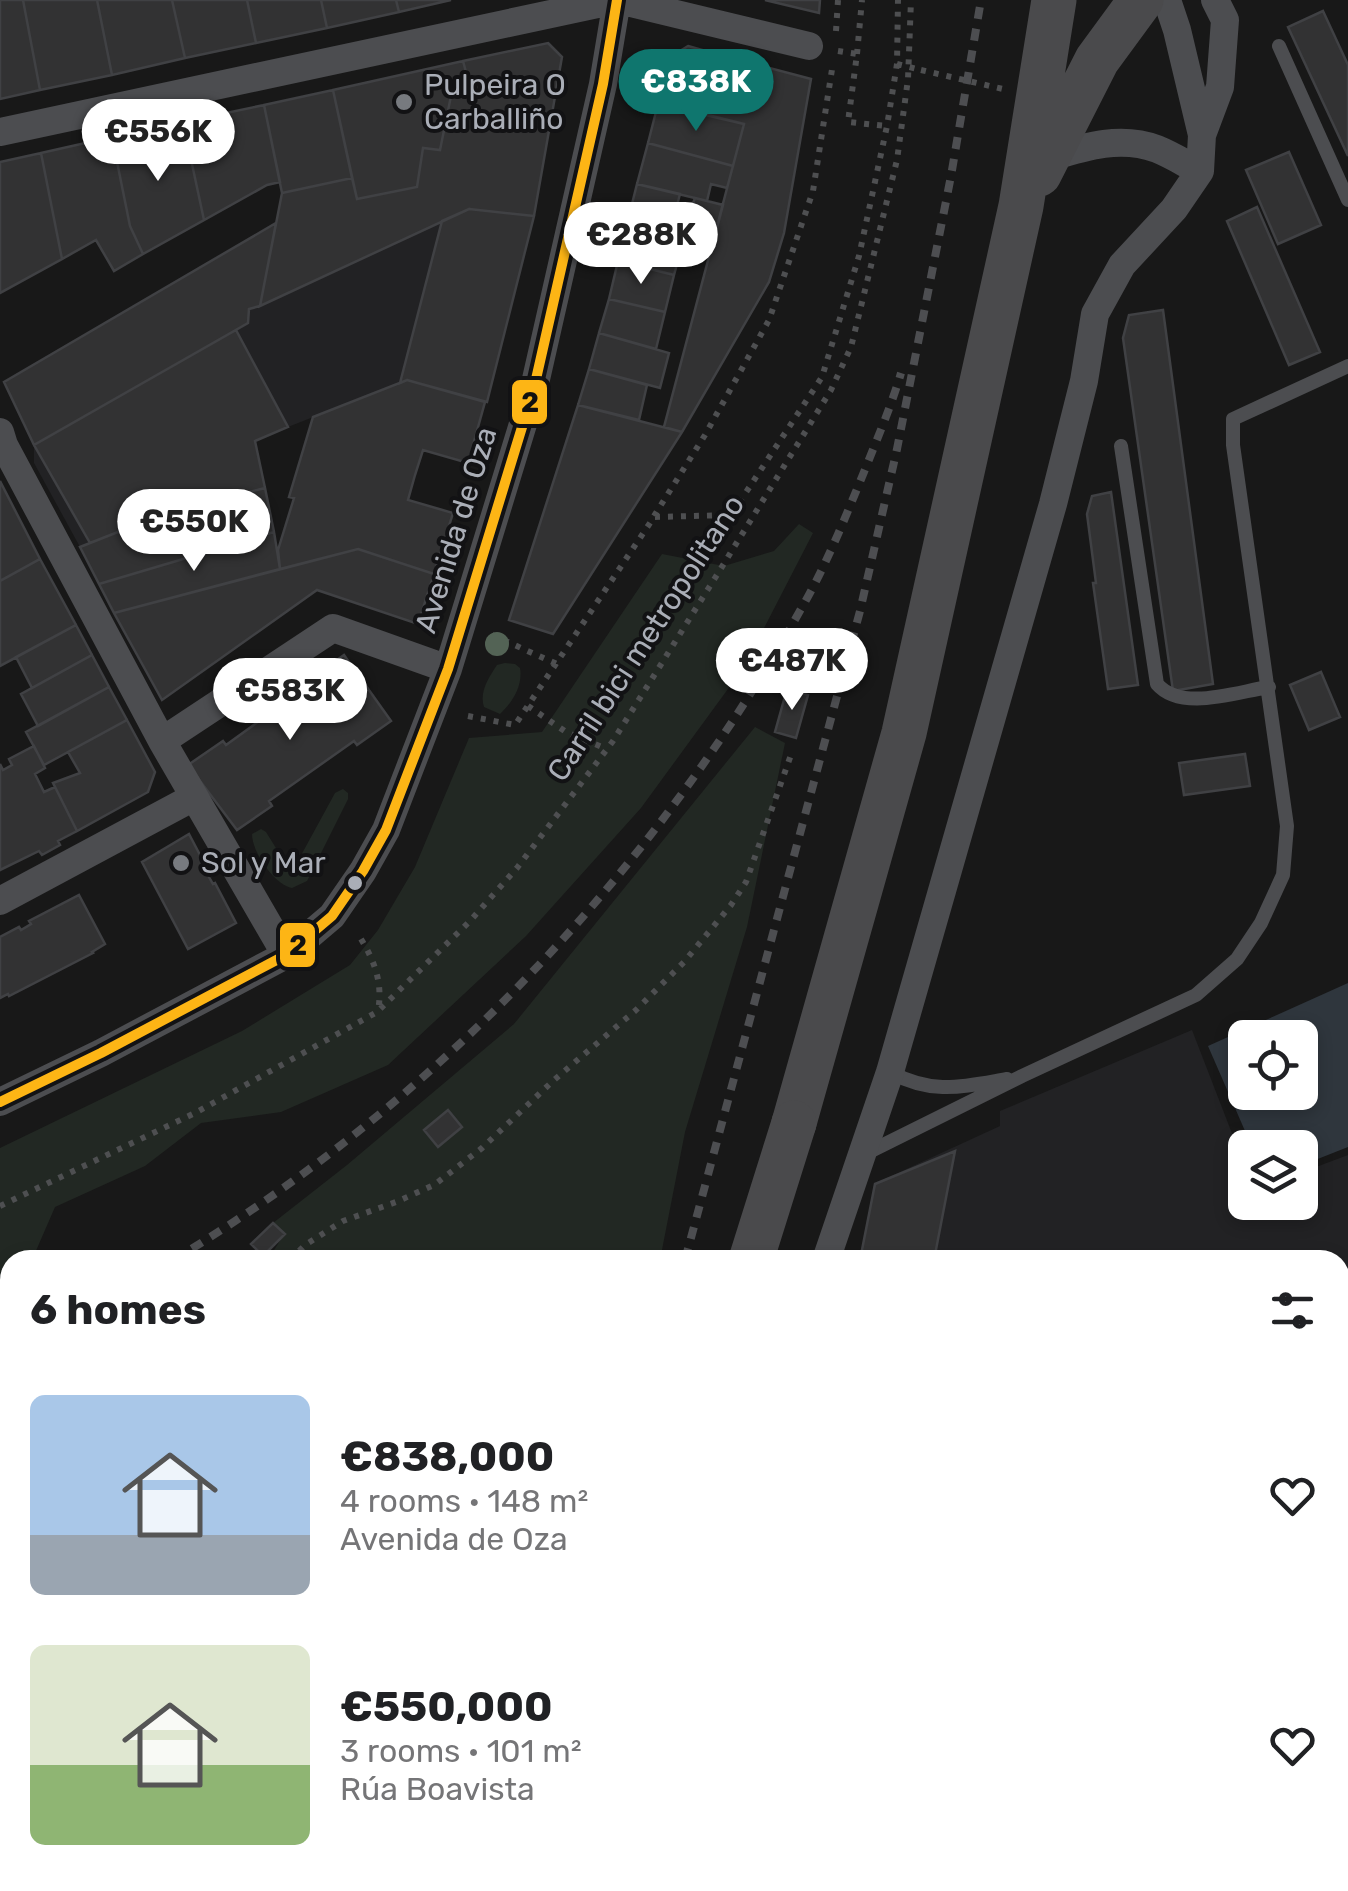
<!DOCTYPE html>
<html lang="en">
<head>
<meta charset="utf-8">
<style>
	:root { --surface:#fff; --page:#f6f6f6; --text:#202124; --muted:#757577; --accent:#0f766e }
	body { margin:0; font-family:Rubik,sans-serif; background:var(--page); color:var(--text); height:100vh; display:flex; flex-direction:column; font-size:38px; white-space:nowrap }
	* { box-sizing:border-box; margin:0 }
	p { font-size:32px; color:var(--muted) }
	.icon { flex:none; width:55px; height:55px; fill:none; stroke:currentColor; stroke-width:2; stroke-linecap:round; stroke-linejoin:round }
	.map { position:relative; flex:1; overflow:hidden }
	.details { position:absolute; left:0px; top:1250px; width:1350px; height:642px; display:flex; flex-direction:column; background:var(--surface); border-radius:30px 30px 0 0; box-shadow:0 5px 15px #0003 }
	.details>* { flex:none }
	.buttons { position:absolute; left:1228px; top:1020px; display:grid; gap:20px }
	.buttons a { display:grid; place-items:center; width:90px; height:90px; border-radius:15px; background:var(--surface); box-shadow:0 5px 15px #0003; font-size:50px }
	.price { position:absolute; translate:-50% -85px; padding:0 22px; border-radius:35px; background:#fff; color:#222; font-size:32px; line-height:65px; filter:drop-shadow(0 2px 5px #0008) }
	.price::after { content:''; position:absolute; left:50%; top:60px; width:30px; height:22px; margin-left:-15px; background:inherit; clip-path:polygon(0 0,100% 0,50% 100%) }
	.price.on { background:var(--accent); color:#fff }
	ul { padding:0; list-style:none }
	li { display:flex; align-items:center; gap:30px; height:250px; padding:0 30px }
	li span { display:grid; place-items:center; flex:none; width:280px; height:200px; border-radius:15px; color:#555 }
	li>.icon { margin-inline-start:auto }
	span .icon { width:120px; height:120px; fill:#fffc; stroke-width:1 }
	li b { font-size:42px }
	h2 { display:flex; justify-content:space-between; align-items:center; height:120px; padding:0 30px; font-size:42px }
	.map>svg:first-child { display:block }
</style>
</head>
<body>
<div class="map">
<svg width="1348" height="1891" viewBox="0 0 1348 1891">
	<rect width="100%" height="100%" fill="#181818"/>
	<!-- built -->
	<path fill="#222224" d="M469,209l65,7 -47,186 -80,-22 -152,60 10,48 -99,25 -86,34 -46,-84v-18l214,-122 1,-14h6z
		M1192,1030l53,137v35h55v-29l48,-18v736h-504l-4,-8 500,-1v-622h-479l15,-77 124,-57v-15z"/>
	<!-- green -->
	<path fill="#222823" d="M799,524l14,9 -69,134 -103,141 -115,128 -138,129 -107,47 -80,11 -56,43 -90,41 -23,53h-22v22l-10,2v-136l242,-117 108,-66 28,-35 37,-63 54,-129 73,-6 120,-178 62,12 50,-15z
		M505,663l10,1 5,4c3,17 -7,34 -20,46l-16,-7c-5,-15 5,-30 13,-42z
		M755,727l30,16 -38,184 -62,205 -25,128h-392l16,-26 -11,-11 74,-58 167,-141z
		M343,789l5,4v6l-41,82 -15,7c-18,-4 -40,-36 -40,-54l9,-5 5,3 23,37 4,1 42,-77z
		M395,1883l231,-1 1,9h-240z"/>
	<!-- water -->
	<path fill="#2f363d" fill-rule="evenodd" d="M1348,983v164l-48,19v-18l-48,-1 -44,-101zM1245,1038h55v54h-55z"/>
	<!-- building -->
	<path fill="#323233" stroke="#404144" stroke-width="2.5" d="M0,0h23l17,90 -40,9z
		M23,0h74l15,75 -72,15z
		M97,0h75l13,58 -73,17z
		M172,0h75l9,43 -71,15z
		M247,0h74l6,28 -71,15z
		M321,0h75l3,12 -72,16z
		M396,0h55l-52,12z
		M765,0h55l-1,13 -50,-12z
		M1323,11l25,54v91l-60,-129z
		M548,43l14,14 -28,159 -65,-7 -209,97 22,-113 70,-15 5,21 60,-12 6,-39 17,2 13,-64 16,-3 -6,-22z
		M688,46l36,10 -16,59 -19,-4 3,-25 -5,-1 -3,9 -6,3 -3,11 -17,-4 12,-47z
		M724,56l87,23 -27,154 -15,49 -87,150 -18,-5 80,-303 -36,-9z
		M463,61l6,22 -16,3 -13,64 -17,-2 -6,39 -60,12 -24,-109z
		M333,90l19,88 -70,15 -18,-88z
		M658,104l86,20 -11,42 -85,-23z
		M264,105l16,77 -13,3 -63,35 -21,-98z
		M183,122l21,98 -61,34 -13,-28 -18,-89z
		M112,137l18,89 13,28 -29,17 -18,-31 -34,19 -21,-106z
		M648,143l85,23 -6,22 -16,-4 -4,17 -70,-17z
		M1289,152l32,73 -43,19 -32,-74z
		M41,153l21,106 -62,34v-131z
		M637,184l43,10 -11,42 -42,-12z
		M695,198l28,7 -11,42 -32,-9z
		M1257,207l63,145 -31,13 -62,-144z
		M469,209l65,7 -47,186 -80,-22 -7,3 42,-162z
		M276,223l-16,83 -11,3 -1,14 -214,122 -30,-63z
		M627,224l57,15 -10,36 -56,-14z
		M618,261l56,14 -9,37 -56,-13z
		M609,299l56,13 -9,37 -57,-16z
		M1163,310l50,374 -40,7 -50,-353 6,-23z
		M236,330l52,97 -33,14 10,47 -99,25 -76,30 -56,-98z
		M599,333l70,20 -9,35 -71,-19z
		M589,369l58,16 -8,35 -61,-15z
		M407,380l78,22 -17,61 -45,-13 -8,25 -7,25 45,13 -19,61 -76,-25 -78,20 -2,-19 16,-52 -5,-1 24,-80z
		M578,405l104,27 -129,202 -44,-14z
		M0,481l40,78 -40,22z
		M265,488l9,44 -175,52 -19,-37 86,-34z
		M1111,492l27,193 -30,4 -15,-106h3l-9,-69 5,-18z
		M274,532l6,37 -166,44 -15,-29z
		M358,549l76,25 -16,50 -101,-34 -155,110 -48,-87z
		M40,559l36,66 -76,41v-85z
		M76,625l16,30 -60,33 -16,-31z
		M92,655l17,32 -71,39 -17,-32z
		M344,655l47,66 -34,24 -3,-4 -85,60 3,5 -35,24 -49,-65 35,-24 3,4 43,-31 44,-31 -3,-4z
		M1321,672l19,45 -31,13 -19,-45z
		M109,687l18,33 -83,45 -18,-33z
		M787,689l21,6 -12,43 -21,-6z
		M127,720l28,52 -7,20 -71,39 -24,-48 27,-10 -12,-21z
		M34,746l11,22 -10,6 9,18 11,-5 22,44 -19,10 2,4 -18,10 -3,-4 -39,19v-106l3,6 9,-5 -3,-6z
		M1245,754l5,32 -66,9 -5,-32z
		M189,834l22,42 -2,1 4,7 2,-1 21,40 -48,26 -46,-87z
		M79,895l26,49 -13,8 1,1 -84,43 -1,-2 -8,4v-61l19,-10 2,3 10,-6 -2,-3z
		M448,1110l14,17 -24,20 -14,-17z
		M955,1151l-21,109h-74l15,-76z
		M273,1223l12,11 -22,22 -12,-12z
		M10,1378v45l-10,-4v-36z
		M0,1419l10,4v43l-10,-5z
		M1052,1882h42v1l-19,8h-19z"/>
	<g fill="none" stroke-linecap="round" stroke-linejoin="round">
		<!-- path -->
		<path stroke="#4e4f51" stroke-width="6" stroke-dasharray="5 8" stroke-linecap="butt" d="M836,31l2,-31
			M838,51l19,3 -9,68 39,4
			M857,54l5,-54
			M897,64l24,6
			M654,516l51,-81 64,-115 44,-129 20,-128
			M492,635l65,29
			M528,706l38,26 41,17
			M468,716l47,9 139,-208 77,-2 91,-138 37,-121 28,-130 10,-62 1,-64
			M361,939c14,23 22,45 17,72
			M0,1206l195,-93 182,-101 93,-91 47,-53 56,-74 40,-53 102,-163 116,-188 20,-43 46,-187 11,-81 3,-79
			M290,1260l15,-15 38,-24 53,-19 38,-17 48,-37 72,-68 82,-70 48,-48 47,-57 15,-23 46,-130
			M0,1879l10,2
			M17,1882l25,9
			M716,1882l9,9"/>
		<!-- lane -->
		<path stroke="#4c4d50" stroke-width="14" d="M1279,46l69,154
			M1121,446l36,238c24,28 79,8 112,3
			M890,1072c43,23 71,15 117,7
			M865,1154l157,-78 174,-81 41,-36 24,-36 22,-48 4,-49 -54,-381v-26l115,-53
			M0,1648l10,4"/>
		<!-- street -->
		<path stroke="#4c4d50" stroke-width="28" d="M618,0l191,46
			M1167,0l10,30 25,105
			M0,132l616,-132
			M1048,158c36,-11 72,-23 109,-9 15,6 29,15 43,22
			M0,432l4,13 158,296 124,214
			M162,741l171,-113 115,41
			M0,901l194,-104
			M0,1102l101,-49 185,-98 46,-39 31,-45 23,-41 62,-161 86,-281 69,-304 14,-84
			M826,1260l64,-188 163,-568 31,-123 11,-67 27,-49 52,-56 26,-38 2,-36 18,-48 5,-67 -10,-20
			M0,1611l10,-20
			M771,1882l1,9"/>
		<!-- primary -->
		<path stroke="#4a4a4c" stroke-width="45" d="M1039,174l58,-114 44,-60
			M794,1123l110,-390 117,-527 33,-206
			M232,1891l11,-9"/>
		<!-- rail -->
		<path stroke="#4d4e51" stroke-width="8" stroke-dasharray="12 10" stroke-linecap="butt" d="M173,1260c260,-155 480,-387 628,-651 25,-43 44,-91 63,-137 13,-33 27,-65 37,-99
			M685,1260l175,-649 37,-162 54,-273 30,-176
			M0,1352l10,-5
			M643,1882l1,9"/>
		<!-- path-bridge -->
		<path stroke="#4e4f51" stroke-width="6" stroke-dasharray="5 8" stroke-linecap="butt" d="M921,70l82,19"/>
		<!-- primary-bridge -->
		<path stroke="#4a4a4c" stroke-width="45" d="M751,1260l43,-137"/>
		<!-- bus-1 casing -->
		<g stroke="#121214" stroke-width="18">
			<path id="bus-1" d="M0,1102l101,-49 185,-98 46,-39 31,-45 23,-41 62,-161 86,-281 69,-304 14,-84"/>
		</g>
		<!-- bus-1 -->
		<use href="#bus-1" stroke="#fdb515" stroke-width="10"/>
	</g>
	<!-- trees -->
	<circle fill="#536355" cx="497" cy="644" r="12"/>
	<!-- markers -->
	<g fill="#777a7f" stroke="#121214" stroke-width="4">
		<circle cx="404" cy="102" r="10"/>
		<circle cx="181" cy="863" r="10"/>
	</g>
	<circle fill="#aaaeb7" stroke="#121214" stroke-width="4" cx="355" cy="883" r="9"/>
	<g text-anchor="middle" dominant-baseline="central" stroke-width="8" stroke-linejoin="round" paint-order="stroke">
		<!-- poi labels -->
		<g font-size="30" fill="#aaaeb7" stroke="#121214" text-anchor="start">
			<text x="424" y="85">Pulpeira O<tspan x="424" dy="34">Carballiño</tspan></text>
			<text x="201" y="863">Sol y Mar</text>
		</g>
		<!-- street labels -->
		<g font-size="30" fill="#aaaeb7" stroke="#121214">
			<text transform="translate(456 530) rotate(-73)">Avenida de Oza</text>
			<text transform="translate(646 638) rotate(-57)">Carril bici metropolitano</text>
		</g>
	</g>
	<g stroke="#121214" stroke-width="4">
		<rect x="510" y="378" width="39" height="48" rx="10" fill="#fdb515"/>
		<rect x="278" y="921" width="39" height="48" rx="10" fill="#fdb515"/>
	</g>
	<g font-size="28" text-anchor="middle" font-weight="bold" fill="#111">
		<text x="530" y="412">2</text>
		<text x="298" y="955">2</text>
	</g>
</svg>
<div class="buttons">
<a><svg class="icon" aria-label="locate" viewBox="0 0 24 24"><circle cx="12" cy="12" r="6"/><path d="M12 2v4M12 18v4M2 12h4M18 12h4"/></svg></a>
<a><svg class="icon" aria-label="layers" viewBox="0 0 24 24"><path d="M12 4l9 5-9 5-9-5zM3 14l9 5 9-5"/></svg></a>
</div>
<b class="price on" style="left:696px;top:134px">€838K</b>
<b class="price" style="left:158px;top:184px">€556K</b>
<b class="price" style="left:641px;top:287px">€288K</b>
<b class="price" style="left:194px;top:574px">€550K</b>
<b class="price" style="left:792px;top:713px">€487K</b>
<b class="price" style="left:290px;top:743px">€583K</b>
<section class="details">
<h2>6 homes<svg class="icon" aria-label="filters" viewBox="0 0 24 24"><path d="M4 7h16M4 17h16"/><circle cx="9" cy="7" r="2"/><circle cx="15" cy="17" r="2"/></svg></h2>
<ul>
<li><span style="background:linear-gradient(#a9c7e8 70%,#9aa5b1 0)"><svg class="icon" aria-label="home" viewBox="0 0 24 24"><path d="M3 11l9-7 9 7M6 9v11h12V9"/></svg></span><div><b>€838,000</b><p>4 rooms · 148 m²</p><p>Avenida de Oza</p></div><svg class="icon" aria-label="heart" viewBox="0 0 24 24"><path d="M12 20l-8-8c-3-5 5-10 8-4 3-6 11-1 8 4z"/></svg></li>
<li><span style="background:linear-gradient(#dfe7d0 60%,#8fb573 0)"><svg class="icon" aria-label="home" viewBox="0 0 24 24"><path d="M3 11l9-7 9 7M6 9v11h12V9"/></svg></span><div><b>€550,000</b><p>3 rooms · 101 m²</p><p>Rúa Boavista</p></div><svg class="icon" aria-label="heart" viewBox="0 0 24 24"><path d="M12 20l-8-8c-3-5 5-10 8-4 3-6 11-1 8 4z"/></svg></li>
</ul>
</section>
</div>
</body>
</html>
